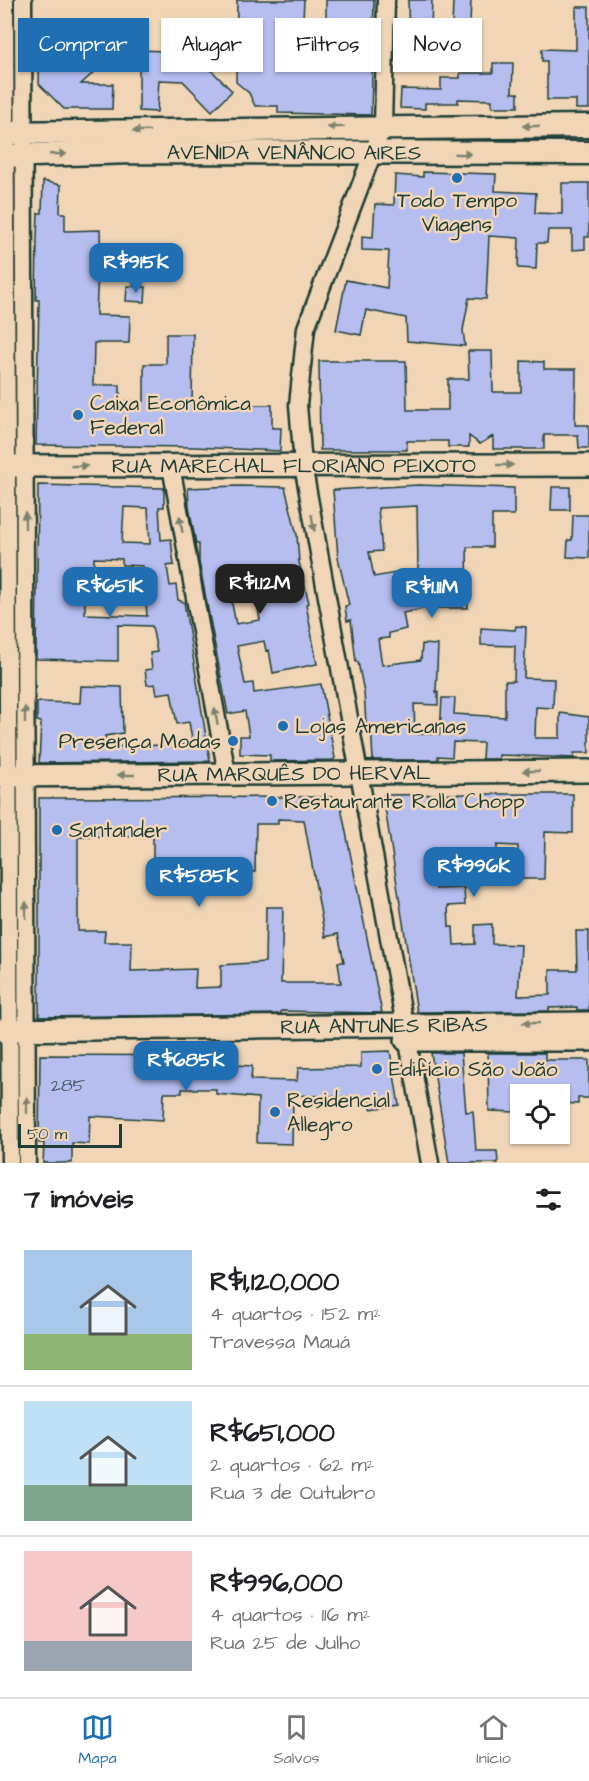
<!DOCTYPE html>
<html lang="pt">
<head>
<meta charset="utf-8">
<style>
	:root { --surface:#fff; --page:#f2f2f2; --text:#202124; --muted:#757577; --line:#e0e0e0; --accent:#1f6fb2 }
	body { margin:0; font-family:"Architects Daughter",sans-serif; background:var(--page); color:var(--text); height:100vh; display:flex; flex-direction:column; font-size:22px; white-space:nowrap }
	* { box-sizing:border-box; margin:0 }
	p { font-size:20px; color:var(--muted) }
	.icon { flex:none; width:33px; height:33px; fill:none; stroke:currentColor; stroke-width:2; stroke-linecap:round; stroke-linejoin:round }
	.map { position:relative; height:1163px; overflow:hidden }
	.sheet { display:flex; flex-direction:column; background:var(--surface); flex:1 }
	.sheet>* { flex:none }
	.hud { position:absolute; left:18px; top:18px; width:554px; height:54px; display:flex; gap:12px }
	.tools { position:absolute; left:510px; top:1084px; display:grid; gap:12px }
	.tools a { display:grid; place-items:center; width:60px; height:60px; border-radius:0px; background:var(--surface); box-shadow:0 2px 4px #0004; font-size:30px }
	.scale { position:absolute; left:18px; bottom:15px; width:104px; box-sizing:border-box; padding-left:6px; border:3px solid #1f3d34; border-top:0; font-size:16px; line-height:21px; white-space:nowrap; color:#1f3d34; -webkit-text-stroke:4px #f0d6b7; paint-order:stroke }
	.price { position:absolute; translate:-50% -51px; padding:0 14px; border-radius:12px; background:var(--accent); color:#fff; font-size:20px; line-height:39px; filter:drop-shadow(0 2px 3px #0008) }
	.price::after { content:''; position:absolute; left:50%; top:36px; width:18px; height:14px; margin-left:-9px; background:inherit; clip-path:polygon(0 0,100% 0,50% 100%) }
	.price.current { background:#222; color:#fff }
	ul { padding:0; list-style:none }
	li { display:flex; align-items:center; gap:18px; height:150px; padding:0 24px }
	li+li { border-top:2px solid var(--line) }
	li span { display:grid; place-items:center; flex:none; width:168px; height:120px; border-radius:0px; color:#555 }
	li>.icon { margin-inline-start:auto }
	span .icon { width:72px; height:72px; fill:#fffc; stroke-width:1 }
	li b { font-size:26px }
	h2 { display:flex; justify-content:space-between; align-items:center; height:72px; padding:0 24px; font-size:26px }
	.chip { padding:0 21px; border-radius:0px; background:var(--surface); box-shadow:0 2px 4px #0004; font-size:21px; line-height:54px }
	.chip.current { background:var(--accent); color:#fff }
	.menu { display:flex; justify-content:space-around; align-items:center; height:84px; border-top:2px solid var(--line); background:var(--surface); font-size:16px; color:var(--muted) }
	.menu a { display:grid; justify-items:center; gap:3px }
	.menu .current { color:var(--accent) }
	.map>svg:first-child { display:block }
</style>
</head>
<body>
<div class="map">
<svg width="589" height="1163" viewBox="0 0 589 1163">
	<rect width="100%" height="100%" fill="#f0d6b7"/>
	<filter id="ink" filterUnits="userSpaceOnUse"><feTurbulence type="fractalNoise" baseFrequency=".0167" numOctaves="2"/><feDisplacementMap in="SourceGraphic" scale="12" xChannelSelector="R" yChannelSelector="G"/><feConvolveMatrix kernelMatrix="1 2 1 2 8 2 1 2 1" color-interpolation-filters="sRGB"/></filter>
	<g filter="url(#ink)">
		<!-- building -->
		<path fill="#b6beef" stroke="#1f3d34" stroke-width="1.5" fill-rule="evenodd" d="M237,0h67l-1,19h23v-19h48l-3,115 -93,-2v-7h-23l-6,-13 -13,-11z
			M408,0h24l-1,28 21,1 1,-29h18l-2,47h-60z
			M576,7h13v102h-13v-9h-29v-39h-5v-12l34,1z
			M40,37h25l-1,30 22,-20 16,18 -21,19h32l-1,25h-48l-25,-25z
			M139,50l54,2 39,39 -20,20 -29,-30 -24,-1 -2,32 -18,-1z
			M493,63h20l-1,30h6v14h-26v-7l-34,-1v4h-33v6l-25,-1 1,-19 40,1v-12h19v-5h33z
			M423,172l73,2 -1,17 41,2 -1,20 27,1v-31h27v54h-4v12l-13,1v-20h-24l-1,13h-10l-1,26 -18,-1 1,-30 -30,-2 -3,63 -17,-1 -6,32 2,16 -58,-5 -1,-23 -40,-8 -5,25 -25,-5 10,-50 41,8 2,-37 -27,-1v-14l11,1 2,-33 19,1 1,-30 28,2z
			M43,181l18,4 -1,28h5v18l35,-1 1,40h-3l-2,45 34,1 -1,27h-35l-1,42h27v16h24v-37h22v-30h27l-1,71h80v23h9l-1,23 -85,-4 -159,-2 3,-145h-3l1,-63 1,-24h4z
			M127,286l19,1 -1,15 -19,-1z
			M468,351h24l1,41h28v-31l23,1v7h32l-1,56h14v23h-10l-1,-13h-34v14h-51v-13l-13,8 -11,-8v11h-21v-6h-41v9h-87l-1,-89h87l1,49h41v-31h21z
			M38,485l126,3v19h-5l2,33 10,-1 3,26 -7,1 3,20 6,-1 2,15 6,2 26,159 -171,2 2,-41 -4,-1v-19l43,1 1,-17 41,1 1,46 -18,3 1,11 87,-3 -4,-22 -12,2 -6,-32 -14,2 -2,-10 -8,1 -2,-15 7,-1 -2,-16 7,-1 -5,-26 -34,-1v36l-82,-2zM124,507l24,1 2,36 -28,-1zM94,558l28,1v6l21,1 4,50 -62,-2v-39h9z
			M418,485l96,3v27h-22v32h-25l1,61h-40l-25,5 3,16 -17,4v5l-11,1 4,26 39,-5 1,-16 16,1 -2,47h2v13l-24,-1 1,30h25l2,-36h13l-1,16 51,3v-36h9l1,-35 -34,-1v-17l34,2 1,-4 10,1 -2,51 30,1 -1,29 -17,-1 -1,31h25v-25l29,4v36h-15v5l-75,-3v4h-17l1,-16 -30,-1 -1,15 -14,-1v4h-65l-2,-36h-5l-2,-32 -6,-30h-2l-5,-42 -4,1 -2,-15 4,-1 -11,-47 -5,-68zM417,506l1,63 -44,8 -5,-25 13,-1 -4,-43z
			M237,486l48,1 12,48 2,27 10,41 -3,1 11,60 -44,9 -4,-23 -3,1 -2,-10 -27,5 8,38 8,-1 1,10 67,-9 14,74 -2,2 -63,1v-6l-30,-1v-18h9l-4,-25 -17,3 -29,-152v-18h-3l-7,-37 -1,-19zM255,594l5,26 -24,4 -5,-25z
			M552,487h18v23h-19z
			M573,515h16v43l-22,-1 1,-17h4z
			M471,794h102v39l-28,-1 -1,47h-22v-14h-5l1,-19 -21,-1v15l-64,-2 3,31 28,-1 1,17 -17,1 1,21h4l1,18 21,-1v-19l17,-1v20l29,1 -3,51 32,-1v-25h27l-1,-39h13v79h-12v-3l-28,1v3l-132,1 -34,-217z
			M296,797h43l43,216 -101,-2v3l-242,3v-219zM278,819l26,1 21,117 13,-3 6,28h-6l3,21h-60l2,-76h-17l-1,55 -44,3v22l-26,1 1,-19 -65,2 1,-29h-28l1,-11h-27v-95l75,1v51h42v-17l60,1 1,-48h22z
			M390,1051l9,54 -28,4 -1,-11 -77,-3 -1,49 -35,-1 1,-45 -42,-4v-5h-34v4h-18l-1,27 -73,-4 -1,28 -17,-1v20h-29l1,-20h-5l1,-88 196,1 -1,9 17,1 -1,14 46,1 1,-13 63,-1v-15z
			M431,1053h30l5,59 7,-1 3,40h21l1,12h-49z
			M488,1053h57v7h44v38h-11v6l-18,-1v-8h-40v17l-31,-1z"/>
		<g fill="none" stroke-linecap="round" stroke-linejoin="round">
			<!-- minor casing -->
			<g stroke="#1f3d34" stroke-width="21">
				<path id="minor" d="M5,0l5,1163
					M23,0l4,1163
					M386,0l-3,126 -77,202 -8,77 5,60 127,698
					M171,466l56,308"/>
			</g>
			<!-- tertiary casing -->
			<g stroke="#1f3d34" stroke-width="26">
				<g id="tertiary">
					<path id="s1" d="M0,466l589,-1"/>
					<path id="s2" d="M0,776l589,-5"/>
					<path id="s3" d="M0,1030l589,-7"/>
					<path d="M406,1040h183"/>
				</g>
			</g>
			<!-- secondary casing -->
			<g stroke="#1f3d34" stroke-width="27">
				<g id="secondary">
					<path d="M0,133l589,-7"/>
					<path id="s4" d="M0,156l133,-4 456,1"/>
				</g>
			</g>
			<!-- minor -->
			<use href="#minor" stroke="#f0d6b7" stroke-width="16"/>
			<!-- tertiary -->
			<use href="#tertiary" stroke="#f0d6b7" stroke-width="21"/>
			<!-- secondary -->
			<use href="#secondary" stroke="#f0d6b7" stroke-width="22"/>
		</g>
		<!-- one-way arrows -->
		<defs><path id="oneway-solid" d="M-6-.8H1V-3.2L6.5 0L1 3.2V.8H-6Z" transform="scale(1.5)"/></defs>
		<g fill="#7d826f">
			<use href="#oneway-solid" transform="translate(531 126) rotate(180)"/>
			<use href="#oneway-solid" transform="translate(336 127) rotate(179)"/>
			<use href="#oneway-solid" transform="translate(141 131) rotate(179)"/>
			<use href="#oneway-solid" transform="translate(58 154) rotate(-2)"/>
			<use href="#oneway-solid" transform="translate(463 154)"/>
			<use href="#oneway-solid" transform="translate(505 465)"/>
			<use href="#oneway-solid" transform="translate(79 466)"/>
			<use href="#oneway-solid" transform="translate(25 520) rotate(-90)"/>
			<use href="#oneway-solid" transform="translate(313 523) rotate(80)"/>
			<use href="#oneway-solid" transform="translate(181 524) rotate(-100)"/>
			<use href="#oneway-solid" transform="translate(25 715) rotate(-90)"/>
			<use href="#oneway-solid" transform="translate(216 716) rotate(-100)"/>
			<use href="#oneway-solid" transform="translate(531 771) rotate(180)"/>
			<use href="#oneway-solid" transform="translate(126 775) rotate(180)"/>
			<use href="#oneway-solid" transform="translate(26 910) rotate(-90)"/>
			<use href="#oneway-solid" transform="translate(531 1023) rotate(-180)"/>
			<use href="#oneway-solid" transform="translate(27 1105) rotate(-90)"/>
		</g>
	</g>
	<!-- markers -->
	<g fill="#1f6fb2" stroke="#f0d6b7" stroke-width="2">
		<circle cx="457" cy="178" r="6"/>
		<circle cx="78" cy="415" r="6"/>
		<circle cx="283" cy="726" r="6"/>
		<circle cx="233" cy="741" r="6"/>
		<circle cx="272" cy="801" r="6"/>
		<circle cx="57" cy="830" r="6"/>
		<circle cx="377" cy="1069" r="6"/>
		<circle cx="275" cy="1112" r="6"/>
	</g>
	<g text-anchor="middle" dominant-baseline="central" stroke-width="5" stroke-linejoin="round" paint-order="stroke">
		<!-- number labels -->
		<g font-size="18" fill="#455d63">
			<text x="68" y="1085">285</text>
		</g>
		<!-- street labels -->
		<g font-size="21" fill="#1f3d34" stroke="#f0d6b7">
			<text stroke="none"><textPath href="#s4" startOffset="294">AVENIDA VENÂNCIO AIRES</textPath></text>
			<text stroke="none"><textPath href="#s1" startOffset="294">RUA MARECHAL FLORIANO PEIXOTO</textPath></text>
			<text stroke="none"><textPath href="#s2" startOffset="294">RUA MARQUÊS DO HERVAL</textPath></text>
			<text stroke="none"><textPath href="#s3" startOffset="384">RUA ANTUNES RIBAS</textPath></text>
		</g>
		<!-- poi labels -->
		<g font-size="21" fill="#1f3d34" stroke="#f0d6b7" text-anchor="start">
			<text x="457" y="200" text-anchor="middle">Todo Tempo<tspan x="457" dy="24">Viagens</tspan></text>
			<text x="90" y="403">Caixa Econômica<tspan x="90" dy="24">Federal</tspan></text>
			<text x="295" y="726">Lojas Americanas</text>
			<text x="221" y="741" text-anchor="end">Presença Modas</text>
			<text x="284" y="801">Restaurante Rolla Chopp</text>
			<text x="69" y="830">Santander</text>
			<text x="389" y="1069">Edifício São João</text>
			<text x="287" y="1100">Residencial<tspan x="287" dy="24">Allegro</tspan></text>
		</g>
	</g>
</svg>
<div class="tools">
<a><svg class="icon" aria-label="locate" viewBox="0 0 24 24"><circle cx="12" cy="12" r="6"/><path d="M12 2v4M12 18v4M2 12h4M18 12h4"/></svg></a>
</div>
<div class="scale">50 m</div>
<b class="price" style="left:136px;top:294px">R$915K</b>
<b class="price current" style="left:260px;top:615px">R$1.12M</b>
<b class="price" style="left:110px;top:618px">R$651K</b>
<b class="price" style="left:432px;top:619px">R$1.11M</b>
<b class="price" style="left:474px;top:898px">R$996K</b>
<b class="price" style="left:199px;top:908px">R$585K</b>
<b class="price" style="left:186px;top:1092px">R$685K</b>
<div class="hud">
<a class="chip current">Comprar</a>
<a class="chip">Alugar</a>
<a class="chip">Filtros</a>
<a class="chip">Novo</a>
</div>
</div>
<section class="sheet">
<h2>7 imóveis<svg class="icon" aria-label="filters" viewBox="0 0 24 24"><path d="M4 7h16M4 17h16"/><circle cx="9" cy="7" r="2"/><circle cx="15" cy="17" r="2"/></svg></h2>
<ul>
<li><span style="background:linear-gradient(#a9c7e8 70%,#8fb573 0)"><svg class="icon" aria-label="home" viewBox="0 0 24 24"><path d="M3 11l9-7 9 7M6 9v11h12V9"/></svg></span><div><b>R$1,120,000</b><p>4 quartos · 152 m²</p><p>Travessa Mauá</p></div></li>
<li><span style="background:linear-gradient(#bfe0f5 70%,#7fa58c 0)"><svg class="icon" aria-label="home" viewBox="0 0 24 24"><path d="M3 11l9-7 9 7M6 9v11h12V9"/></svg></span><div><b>R$651,000</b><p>2 quartos · 62 m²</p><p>Rua 3 de Outubro</p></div></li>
<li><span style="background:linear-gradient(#f6c9c9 75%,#9aa5b1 0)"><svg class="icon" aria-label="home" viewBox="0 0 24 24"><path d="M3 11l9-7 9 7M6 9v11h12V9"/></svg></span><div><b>R$996,000</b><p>4 quartos · 116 m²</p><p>Rua 25 de Julho</p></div></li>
</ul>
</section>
<nav class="menu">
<a class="current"><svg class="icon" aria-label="map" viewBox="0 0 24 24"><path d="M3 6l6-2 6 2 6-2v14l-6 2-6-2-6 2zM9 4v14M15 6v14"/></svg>Mapa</a>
<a><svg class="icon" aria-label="saved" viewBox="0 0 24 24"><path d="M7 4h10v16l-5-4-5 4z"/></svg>Salvos</a>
<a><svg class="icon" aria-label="home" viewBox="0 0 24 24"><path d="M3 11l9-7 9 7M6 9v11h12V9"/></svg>Início</a>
</nav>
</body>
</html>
